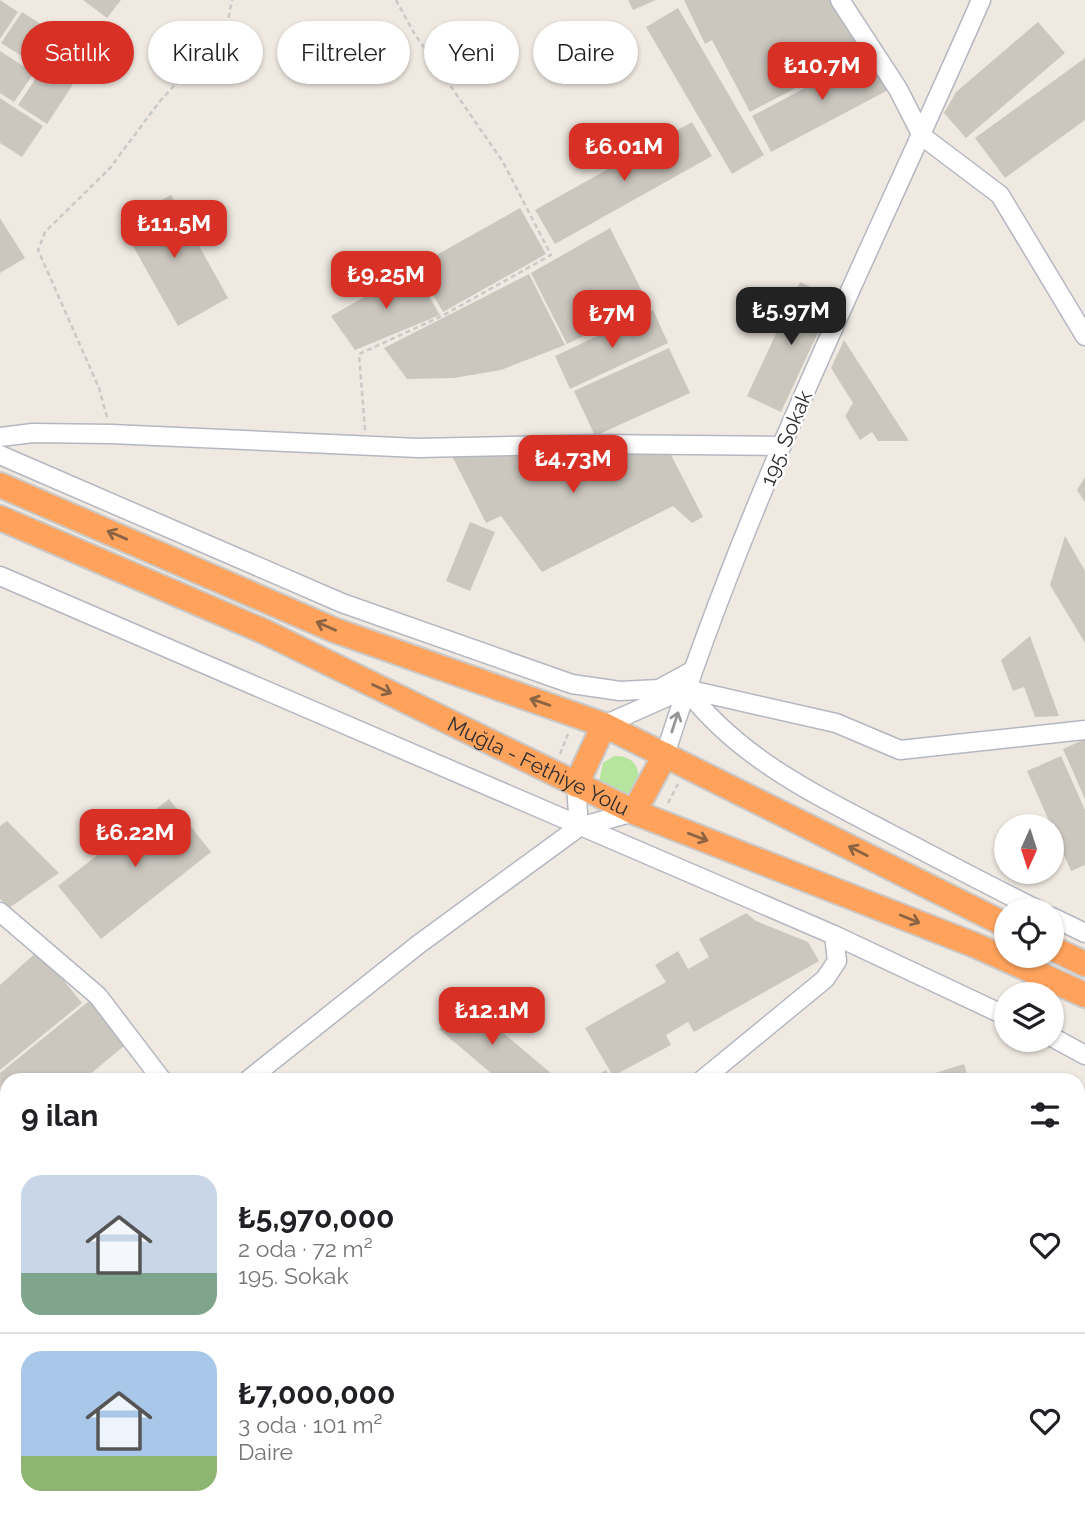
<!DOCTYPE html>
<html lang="tr">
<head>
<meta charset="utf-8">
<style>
	:root { --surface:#fff; --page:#f6f6f6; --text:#202124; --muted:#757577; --line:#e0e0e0; --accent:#d93025 }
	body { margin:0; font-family:Raleway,sans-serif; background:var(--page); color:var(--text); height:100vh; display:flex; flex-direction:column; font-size:26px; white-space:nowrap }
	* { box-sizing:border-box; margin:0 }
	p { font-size:23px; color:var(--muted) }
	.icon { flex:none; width:38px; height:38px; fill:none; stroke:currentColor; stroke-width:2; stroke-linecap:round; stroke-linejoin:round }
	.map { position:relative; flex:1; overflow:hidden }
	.panel { position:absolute; left:0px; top:1073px; width:1085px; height:450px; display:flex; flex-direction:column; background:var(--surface); border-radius:21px 21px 0 0; box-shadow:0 2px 5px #0004 }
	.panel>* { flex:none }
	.guide { position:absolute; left:21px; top:21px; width:700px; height:63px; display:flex; gap:14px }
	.needle { width:46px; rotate:183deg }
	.fabs { position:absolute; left:994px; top:814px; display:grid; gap:14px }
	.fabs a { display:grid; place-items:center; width:70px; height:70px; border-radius:50%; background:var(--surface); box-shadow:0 2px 5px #0004; font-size:35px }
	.price { position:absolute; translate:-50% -60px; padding:0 16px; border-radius:14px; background:var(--accent); color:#fff; font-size:23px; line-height:46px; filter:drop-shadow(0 2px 4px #0008) }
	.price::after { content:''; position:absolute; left:50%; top:42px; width:21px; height:16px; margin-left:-10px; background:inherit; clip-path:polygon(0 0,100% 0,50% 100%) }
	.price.active { background:#222; color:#fff }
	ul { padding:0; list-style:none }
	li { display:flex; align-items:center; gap:21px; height:175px; padding:0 21px }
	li+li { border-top:2px solid var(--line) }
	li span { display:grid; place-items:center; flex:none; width:196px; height:140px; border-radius:21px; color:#555 }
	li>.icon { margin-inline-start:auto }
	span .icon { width:84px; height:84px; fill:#fffc; stroke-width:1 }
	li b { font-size:30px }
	h2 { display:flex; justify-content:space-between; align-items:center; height:84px; padding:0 21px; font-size:30px }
	.chip { padding:0 24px; border-radius:32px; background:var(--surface); box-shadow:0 2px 5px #0004; font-size:24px; line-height:63px }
	.chip.active { background:var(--accent); color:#fff }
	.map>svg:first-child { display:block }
</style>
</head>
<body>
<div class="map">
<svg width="1085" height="1522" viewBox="0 0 1085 1522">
	<rect width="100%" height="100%" fill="#efe9e1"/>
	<!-- green -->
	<path fill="#b6e59e" d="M614,756c16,-1 25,8 25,24l-12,15 -28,-13 4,-19z"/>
	<!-- building -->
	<path fill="#cbc7bf" d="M0,0l18,12 -18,27z
		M83,0h38l-14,18z
		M628,0h28l-23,10z
		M684,0h153l34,48 -121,64 -38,-72 -7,4z
		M678,8l86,147 -32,19 -86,-147z
		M22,12l62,40 -12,34 -25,38 -29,-19 24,-36 -41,-26z
		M1038,22l27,31 -99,85 -22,-25 12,-21z
		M0,51l34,22 -20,29 -14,-9z
		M873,52l19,36 -121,64 -19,-36z
		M1085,58v62l-80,58 -30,-40z
		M0,98l43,28 -21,31 -22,-14z
		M692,122l20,34 -157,88 -20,-34z
		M171,195l57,103 -50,28 -58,-103z
		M520,208l26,46 -103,58 -26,-46z
		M0,218l25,40 -25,15z
		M610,228l39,77 -82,39 -36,-71z
		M413,269l27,46 -85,35 -24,-34z
		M529,274l36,71 -64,25 -47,8 -47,1 -23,-31z
		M800,282l34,16 -53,114 -34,-16z
		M653,310l15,33 -98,46 -15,-33z
		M844,340l65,101h-31l-6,-9 -12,8 -15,-24 8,-13 -22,-35z
		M669,348l21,45 -95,43 -21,-45z
		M449,450l220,1 34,66 -11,6 -19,-17 -131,66 -41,-56 -15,7z
		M1085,477v25l-8,-12z
		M470,522l25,10 -25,59 -24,-10z
		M1065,536l20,35v72l-35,-58z
		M1030,636l29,80 -24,1 -11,-30 -11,4 -12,-31z
		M1085,739v60l-22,-50z
		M1061,756l24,54v55l-14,6 -44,-100z
		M169,799l42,53 -110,87 -43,-53z
		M7,821l52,52 -50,35 -9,-9v-73z
		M746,913l10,8 52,21 11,19 -125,71 -6,-10 -22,13 5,10 -58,31 -28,-48 81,-46 -11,-17 23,-14 10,18 21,-12 -10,-18z
		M39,950l43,53 -82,67v-85z
		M94,997l36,44 -47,39h-76v62l-5,4 -2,-73z
		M464,1000l95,80h-60l-60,-51z
		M964,1064l5,16h-53v-1z
		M606,1070l6,10h-21z
		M7,1149v69l-7,-9v-55z
		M1085,1284v86l-7,3v-87z
		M0,1448l7,9v30l-7,6z
		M83,1516h14l3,6h-14z
		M100,1516h53l3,6h-53z
		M160,1516h50l3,6h-50z
		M217,1516h27l3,6h-26z
		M250,1516h39l3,6h-39z
		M806,1516h37l1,6h-37z
		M849,1516h35l1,6h-35z
		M1018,1516h45l1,6h-46z"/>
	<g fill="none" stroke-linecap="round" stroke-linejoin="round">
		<!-- minor casing -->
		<g stroke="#b4b7c1" stroke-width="21">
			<path id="minor" d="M840,0l58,89 24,47 78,59 85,141
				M0,437l33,-4 78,1 307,14 176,-4 186,2
				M0,455l342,148 230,81 48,7 39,-2 33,-18
				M0,576l834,359 172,81
				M686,689c52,68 126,104 201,143 50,26 101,53 151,78
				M686,689l150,34 64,27 185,-20
				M604,725l72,-32
				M665,755c82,-260 207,-505 316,-755
				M576,785l3,42
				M0,912l98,84 64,84
				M1052,917l33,16
				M1052,1037l33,18
				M248,1080l171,-136 160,-117 55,-15
				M702,1080l123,-101 12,-18 -3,-26
				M0,1276l7,-6
				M0,1517l7,-4"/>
		</g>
		<!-- highway casing -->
		<g stroke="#c9c9c9" stroke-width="28">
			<g id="highway">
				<path d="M0,485l334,145 270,95 402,200"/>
				<path id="s1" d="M0,518l263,113 371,181 343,134 108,49"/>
				<path d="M576,785l28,-60"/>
				<path d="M634,812l31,-57"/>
				<path d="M1052,948l33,16"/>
			</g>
		</g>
		<!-- path -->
		<path stroke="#c9c9c9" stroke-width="2.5" stroke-dasharray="5 3.5" stroke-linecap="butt" d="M107,417l-8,-29 -61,-138 7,-18 65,-64 50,-67 66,-71 6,-30
			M365,430l-6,-76 83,-38 109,-61 -48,-93 -89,-129 -18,-33
			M560,754l8,-20
			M668,803l10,-19"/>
		<!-- minor -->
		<use href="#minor" stroke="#fff" stroke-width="18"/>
		<!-- highway -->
		<use href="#highway" stroke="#ffa35c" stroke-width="24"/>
	</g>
	<!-- one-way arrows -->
	<defs><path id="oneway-shaft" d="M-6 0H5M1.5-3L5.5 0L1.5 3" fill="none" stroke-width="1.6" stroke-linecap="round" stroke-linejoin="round" transform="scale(1.75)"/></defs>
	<g stroke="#8c6343">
		<use href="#oneway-shaft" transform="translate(117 535) rotate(-157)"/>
		<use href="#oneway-shaft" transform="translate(326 626) rotate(-156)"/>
		<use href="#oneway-shaft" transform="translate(382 689) rotate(26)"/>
		<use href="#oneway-shaft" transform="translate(540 702) rotate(-161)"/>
		<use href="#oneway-shaft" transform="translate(698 837) rotate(21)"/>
		<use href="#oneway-shaft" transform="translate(858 851) rotate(-153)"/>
		<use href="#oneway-shaft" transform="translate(910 919) rotate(22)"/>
	</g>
	<use stroke="#969696" href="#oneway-shaft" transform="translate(675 722) rotate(-72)"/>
	<g text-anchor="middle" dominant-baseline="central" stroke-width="5" stroke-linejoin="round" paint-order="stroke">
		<!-- street labels -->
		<g font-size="21" fill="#2e2e2e" stroke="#fff">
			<text transform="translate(786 438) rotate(-67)">195. Sokak</text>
			<text stroke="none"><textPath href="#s1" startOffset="593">Muğla - Fethiye Yolu</textPath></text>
		</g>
	</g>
</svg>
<div class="fabs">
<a><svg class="needle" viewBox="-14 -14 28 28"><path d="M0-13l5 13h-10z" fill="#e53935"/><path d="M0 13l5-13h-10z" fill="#757577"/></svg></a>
<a><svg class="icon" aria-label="locate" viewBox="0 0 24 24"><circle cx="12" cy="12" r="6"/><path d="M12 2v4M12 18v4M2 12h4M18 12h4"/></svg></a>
<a><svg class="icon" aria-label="layers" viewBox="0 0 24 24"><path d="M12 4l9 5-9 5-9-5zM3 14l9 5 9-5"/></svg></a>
</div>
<b class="price" style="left:822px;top:102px">₺10.7M</b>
<b class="price" style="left:624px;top:183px">₺6.01M</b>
<b class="price" style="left:174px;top:260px">₺11.5M</b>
<b class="price" style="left:386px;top:311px">₺9.25M</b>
<b class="price active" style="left:791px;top:347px">₺5.97M</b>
<b class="price" style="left:612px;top:350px">₺7M</b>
<b class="price" style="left:573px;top:495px">₺4.73M</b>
<b class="price" style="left:135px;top:869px">₺6.22M</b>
<b class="price" style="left:492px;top:1047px">₺12.1M</b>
<div class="guide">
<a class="chip active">Satılık</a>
<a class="chip">Kiralık</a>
<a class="chip">Filtreler</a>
<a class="chip">Yeni</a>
<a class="chip">Daire</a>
</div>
<section class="panel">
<h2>9 ilan<svg class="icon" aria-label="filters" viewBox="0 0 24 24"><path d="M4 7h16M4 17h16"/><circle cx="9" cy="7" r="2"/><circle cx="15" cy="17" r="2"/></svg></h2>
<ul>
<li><span style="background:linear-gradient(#c9d6e8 70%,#7fa58c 0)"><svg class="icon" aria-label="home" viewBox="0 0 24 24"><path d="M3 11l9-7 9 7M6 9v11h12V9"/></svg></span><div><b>₺5,970,000</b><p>2 oda · 72 m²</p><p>195. Sokak</p></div><svg class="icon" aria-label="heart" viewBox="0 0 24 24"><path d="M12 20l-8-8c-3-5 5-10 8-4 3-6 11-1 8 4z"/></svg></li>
<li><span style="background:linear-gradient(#a9c7e8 75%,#8fb573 0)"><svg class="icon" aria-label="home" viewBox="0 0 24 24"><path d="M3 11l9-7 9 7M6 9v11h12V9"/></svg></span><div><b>₺7,000,000</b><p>3 oda · 101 m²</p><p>Daire</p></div><svg class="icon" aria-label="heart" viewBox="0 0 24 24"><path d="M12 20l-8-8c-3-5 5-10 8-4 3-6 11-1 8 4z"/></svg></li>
</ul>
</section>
</div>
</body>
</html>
